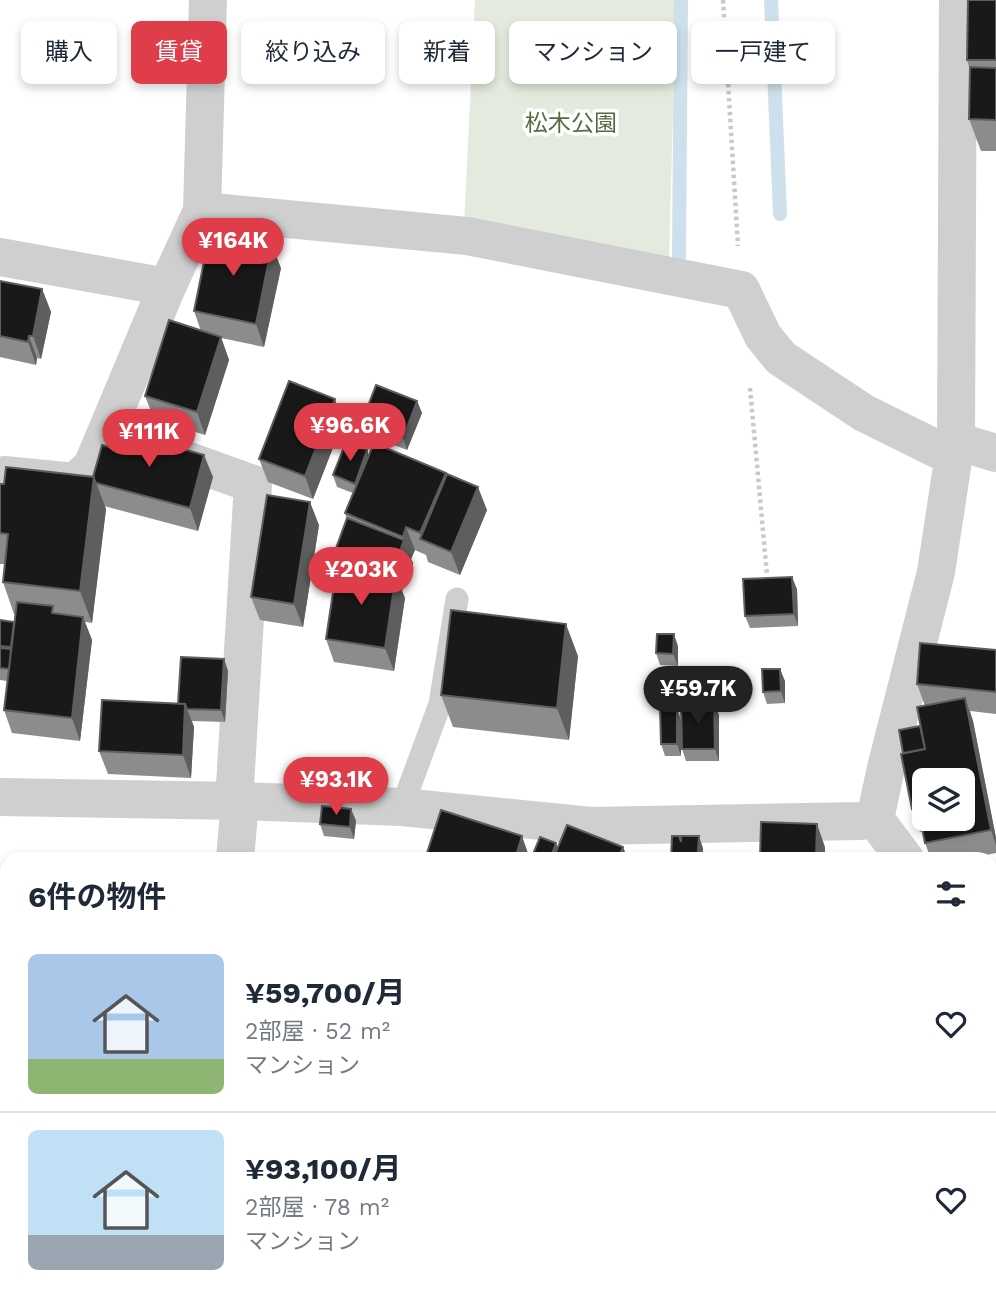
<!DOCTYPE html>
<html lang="ja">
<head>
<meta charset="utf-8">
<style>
	:root { --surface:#fff; --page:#f2f2f3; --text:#1f2937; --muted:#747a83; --line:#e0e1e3; --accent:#df3d49 }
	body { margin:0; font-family:"Work Sans","Noto Sans JP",sans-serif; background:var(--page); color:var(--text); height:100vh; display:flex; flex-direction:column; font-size:26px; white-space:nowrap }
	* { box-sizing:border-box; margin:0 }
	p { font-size:23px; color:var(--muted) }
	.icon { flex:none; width:38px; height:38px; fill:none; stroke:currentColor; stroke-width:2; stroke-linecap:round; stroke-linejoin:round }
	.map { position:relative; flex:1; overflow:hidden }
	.side { position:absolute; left:0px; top:852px; width:998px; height:450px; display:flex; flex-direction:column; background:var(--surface); border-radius:21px 21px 0 0; box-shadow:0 4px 10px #0003 }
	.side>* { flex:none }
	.top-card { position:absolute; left:21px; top:21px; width:956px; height:63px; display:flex; gap:14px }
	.fabs { position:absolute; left:912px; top:768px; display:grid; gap:14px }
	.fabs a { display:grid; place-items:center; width:63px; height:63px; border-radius:10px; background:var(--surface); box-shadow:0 4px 10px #0003; font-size:35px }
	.price { position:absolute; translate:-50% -60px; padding:0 16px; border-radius:24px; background:var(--accent); color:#fff; font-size:23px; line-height:46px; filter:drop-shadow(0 2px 4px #0008) }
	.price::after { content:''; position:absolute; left:50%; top:42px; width:21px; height:16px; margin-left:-10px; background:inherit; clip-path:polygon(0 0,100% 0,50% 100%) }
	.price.current { background:#222; color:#fff }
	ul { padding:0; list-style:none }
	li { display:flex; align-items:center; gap:21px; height:175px; padding:0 28px }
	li+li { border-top:2px solid var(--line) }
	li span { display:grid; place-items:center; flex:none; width:196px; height:140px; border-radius:10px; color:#555 }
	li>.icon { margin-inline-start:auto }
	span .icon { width:84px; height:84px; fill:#fffc; stroke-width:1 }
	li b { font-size:30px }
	h2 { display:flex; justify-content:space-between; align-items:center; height:84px; padding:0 28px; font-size:30px }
	.pill { padding:0 24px; border-radius:10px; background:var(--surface); box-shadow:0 4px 10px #0003; font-size:24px; line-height:63px }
	.pill.current { background:var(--accent); color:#fff }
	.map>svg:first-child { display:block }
</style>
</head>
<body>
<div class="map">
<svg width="996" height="1301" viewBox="0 0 996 1301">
	<rect width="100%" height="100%" fill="#fff"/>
	<!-- green -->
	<path fill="#e5eade" d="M475,0h201l-7,260 -205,-35z"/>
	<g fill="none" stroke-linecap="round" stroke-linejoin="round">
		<!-- stream -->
		<path stroke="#cee0ec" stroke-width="14" d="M771,0l9,214
			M679,257l2,-257"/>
		<!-- path -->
		<path stroke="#c9c9c9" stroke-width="4.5" stroke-dasharray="3.5 3.5" stroke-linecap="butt" d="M723,0l15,246
			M750,388l17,187"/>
		<!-- lane -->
		<path stroke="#cfcfcf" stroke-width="23" d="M402,807l38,-103 17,-105"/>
		<!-- street -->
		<path stroke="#cfcfcf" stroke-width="38" d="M202,211l265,25 274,54 22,46 18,22 83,55 89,44
			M0,257l167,30
			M956,441l40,12
			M161,451l92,33 -19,318
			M0,477l4,-2 71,7 17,-16 75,-179 35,-76 6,-211
			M0,797l240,4 162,6 189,19 270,-5 14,-2
			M875,819l11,-51 50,-196 20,-131 2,-441
			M875,819l30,40
			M235,859l5,-58
			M0,1135h7
			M990,1176l6,-2
			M833,1295l1,6
			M197,1301v-6
			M474,1301l37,-6"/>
	</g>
	<!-- wall -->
	<path fill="#8c8c8c" d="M996,0v151h-15l-12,-32 1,-49 -3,-10z
		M281,268l-17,79 -43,-9 8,22 -24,75 -51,-16 -9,-23 56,-65 -7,-20z
		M0,281l42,8 9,23 -10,47 -4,-1 -1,7 -36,-8z
		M417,401l5,12 -15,37 -41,-16 -4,-12z
		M343,422l-30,77 -45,-17 -9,-23z
		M367,450l2,6 77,17v3l41,34 -27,65 -32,-13 -2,-7 -11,-5 -4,9 2,4 -11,28 3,7 -11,73 -60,-9 -8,-23 9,-64 -4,-13 16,-43 -2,-6 8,-20 -16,-6 -4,-12z
		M93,477h120l-15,54 -94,-25 2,3 -14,114 -7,-1 7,18 -12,101 -68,-8 -8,-23 3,-29 -7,-1v-60l14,2 1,-8h-1l-11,-32 2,-18h-5v-80z
		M319,525l-16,102 -43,-7 -9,-23z
		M797,589l1,37 -48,2 -5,-12z
		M678,646v20l-18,-1 -4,-12z
		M996,650v64l-26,-3 3,10 23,117v15l-31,6h-34l-6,-16 -2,-12 -3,1 -8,-23 -9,-56 17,-27 5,-20 -8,-22z
		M578,656l-9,84 -116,-13 -12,-32z
		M224,659l4,12 -3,51 -33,-1 2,6 -3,51 -83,-4 -9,-23 79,-47z
		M785,681v22l-18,1 -4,-12z
		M677,708l4,48h-16l-4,-12z
		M719,715v46h-33l-4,-12z
		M351,809l5,12 -2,18 -30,-3 -4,-12z
		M996,865v103l-6,-21v-80z
		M996,974v158l-4,-13z
		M734,1295h33l-23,6h-7z"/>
	<!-- shaded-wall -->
	<path fill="#5e5e5e" d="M272,245l9,23 -17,79 -8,-23z
		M42,289l9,23 -10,47 -8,-23z
		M29,336l8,22 -1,7 -8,-23z
		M221,337l8,23 -24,75 -8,-23z
		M335,399l8,23 -30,77 -8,-23z
		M417,401l5,12 -15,37 -4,-12z
		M367,450l4,12 -12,34 -4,-12z
		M204,455l9,22 -15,54 -8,-23z
		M446,473l8,23 -31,44 -3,-7z
		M94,477l12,32 -14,114 -12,-32z
		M478,487l9,23 -27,65 -9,-23z
		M310,502l9,23 -16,102 -9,-23z
		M406,527l9,23 -4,9 2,4 -11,28 3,7 -11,73 -9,-23 11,-70 -3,-8 11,-29 -1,-4z
		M792,577l5,12 1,37 -4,-12z
		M83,617l9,23 -12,101 -8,-23z
		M566,624l12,32 -9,84 -12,-32z
		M674,634l4,12v20l-5,-12z
		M224,659l4,12 -3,51 -4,-12z
		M780,669l5,12v22l-4,-12z
		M965,698l8,23 23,117v7l-5,-15z
		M714,703l5,12v46l-4,-12z
		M185,704l9,23 -3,51 -8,-23z
		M677,708l4,12v36l-4,-12z
		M351,809l5,12 -2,18 -4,-12z
		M817,824l8,23v12h-9z
		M522,836l8,23h-15z
		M699,836l4,12v5l2,6h-4l-3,-8z
		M556,843l5,16h-11z
		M623,847l5,12h-10z"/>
	<!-- building -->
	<path fill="#191919" stroke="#5e5e5e" stroke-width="2" fill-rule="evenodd" d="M968,0h28v60h-29z
		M970,67l26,1v52l-27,-1z
		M210,232l62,13 -16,79 -62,-13z
		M0,281l42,8 -9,47h-4l-1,6 -28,-6z
		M169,320l52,17 -24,75 -52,-16z
		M289,381l46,18 -30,77 -46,-17z
		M376,385l41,16 -14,37 -41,-16z
		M118,431l86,24 -14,53 -94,-25 -3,-6 9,-32 11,3z
		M346,442l21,8 -12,34 -22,-9z
		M374,443l72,30 -26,60 -14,-6 -3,10 -58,-24z
		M6,467l88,10 -14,114 -77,-9 5,-48 -8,-1v-49h4z
		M447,474l31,13 -27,65 -31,-13z
		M267,495l43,7 -16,102 -43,-7z
		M347,518l57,22 -11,30 -62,-8z
		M337,566l59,9 -11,73 -59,-9z
		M792,577l2,37 -49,2 -2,-37z
		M17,602l36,4 -1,7 31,4 -11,101 -68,-8z
		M451,610l115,14 -9,84 -116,-13z
		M0,620l14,2 -3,25 -11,-1z
		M657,634h17l-1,20 -17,-1z
		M920,643l76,7v42l-79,-8z
		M0,648l11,1 -2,20 -9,-1z
		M181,657l43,2 -3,51 -34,-1 -2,-5h-7z
		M762,669h18l1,22 -18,1z
		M965,698l26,132 -66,13 -7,-35 -6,1 -11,-55 24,-5 -8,-42zM924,780h38v39h-38z
		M102,700l83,4 -2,51 -84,-4z
		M714,703l1,46h-33l-1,-45z
		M660,708h17v36h-16z
		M920,726l5,23 -22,4 -4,-23z
		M322,806l29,3 -1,18 -30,-3z
		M441,810l81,26 -7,23h-90z
		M761,822l56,2 -1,35h-56z
		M567,825l56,22 -5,12h-65z
		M672,836h7l2,6v-6h18l-1,15h4v8h-31z
		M540,837l16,6 -6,16h-19z
		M996,865v54l-6,2v-54z
		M996,931v37l-6,-21v-14z
		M996,974v145h-4l-2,-5v-139z
		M661,1295h67l2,6h-67z
		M868,1295h29l1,6h-29z"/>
	<g text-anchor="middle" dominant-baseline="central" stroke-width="7" stroke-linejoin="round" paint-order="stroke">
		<!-- park labels -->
		<g font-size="23" fill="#556c40" stroke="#fff">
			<text x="571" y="123">松木公園</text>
		</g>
	</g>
</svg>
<div class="fabs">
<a><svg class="icon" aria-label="layers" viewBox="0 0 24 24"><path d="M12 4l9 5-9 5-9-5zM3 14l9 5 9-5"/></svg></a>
</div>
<b class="price" style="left:233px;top:278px">¥164K</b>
<b class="price" style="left:350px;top:463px">¥96.6K</b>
<b class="price" style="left:149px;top:469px">¥111K</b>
<b class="price" style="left:361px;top:607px">¥203K</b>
<b class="price current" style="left:698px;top:726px">¥59.7K</b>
<b class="price" style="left:336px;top:817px">¥93.1K</b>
<div class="top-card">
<a class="pill">購入</a>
<a class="pill current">賃貸</a>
<a class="pill">絞り込み</a>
<a class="pill">新着</a>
<a class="pill">マンション</a>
<a class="pill">一戸建て</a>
</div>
<section class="side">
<h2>6件の物件<svg class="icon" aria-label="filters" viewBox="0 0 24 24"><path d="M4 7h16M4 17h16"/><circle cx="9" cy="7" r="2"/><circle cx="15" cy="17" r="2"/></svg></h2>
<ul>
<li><span style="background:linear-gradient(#a9c7e8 75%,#8fb573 0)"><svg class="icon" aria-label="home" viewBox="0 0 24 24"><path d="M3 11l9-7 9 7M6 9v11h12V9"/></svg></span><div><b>¥59,700/月</b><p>2部屋 · 52 m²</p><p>マンション</p></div><svg class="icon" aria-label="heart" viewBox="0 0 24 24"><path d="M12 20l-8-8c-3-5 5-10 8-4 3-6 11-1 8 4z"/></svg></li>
<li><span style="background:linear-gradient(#bfe0f5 75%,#9aa5b1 0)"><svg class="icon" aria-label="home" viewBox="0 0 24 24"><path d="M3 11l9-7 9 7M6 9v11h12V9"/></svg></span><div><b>¥93,100/月</b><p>2部屋 · 78 m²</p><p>マンション</p></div><svg class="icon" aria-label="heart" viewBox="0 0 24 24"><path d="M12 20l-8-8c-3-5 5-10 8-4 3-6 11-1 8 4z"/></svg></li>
</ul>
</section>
</div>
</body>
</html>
